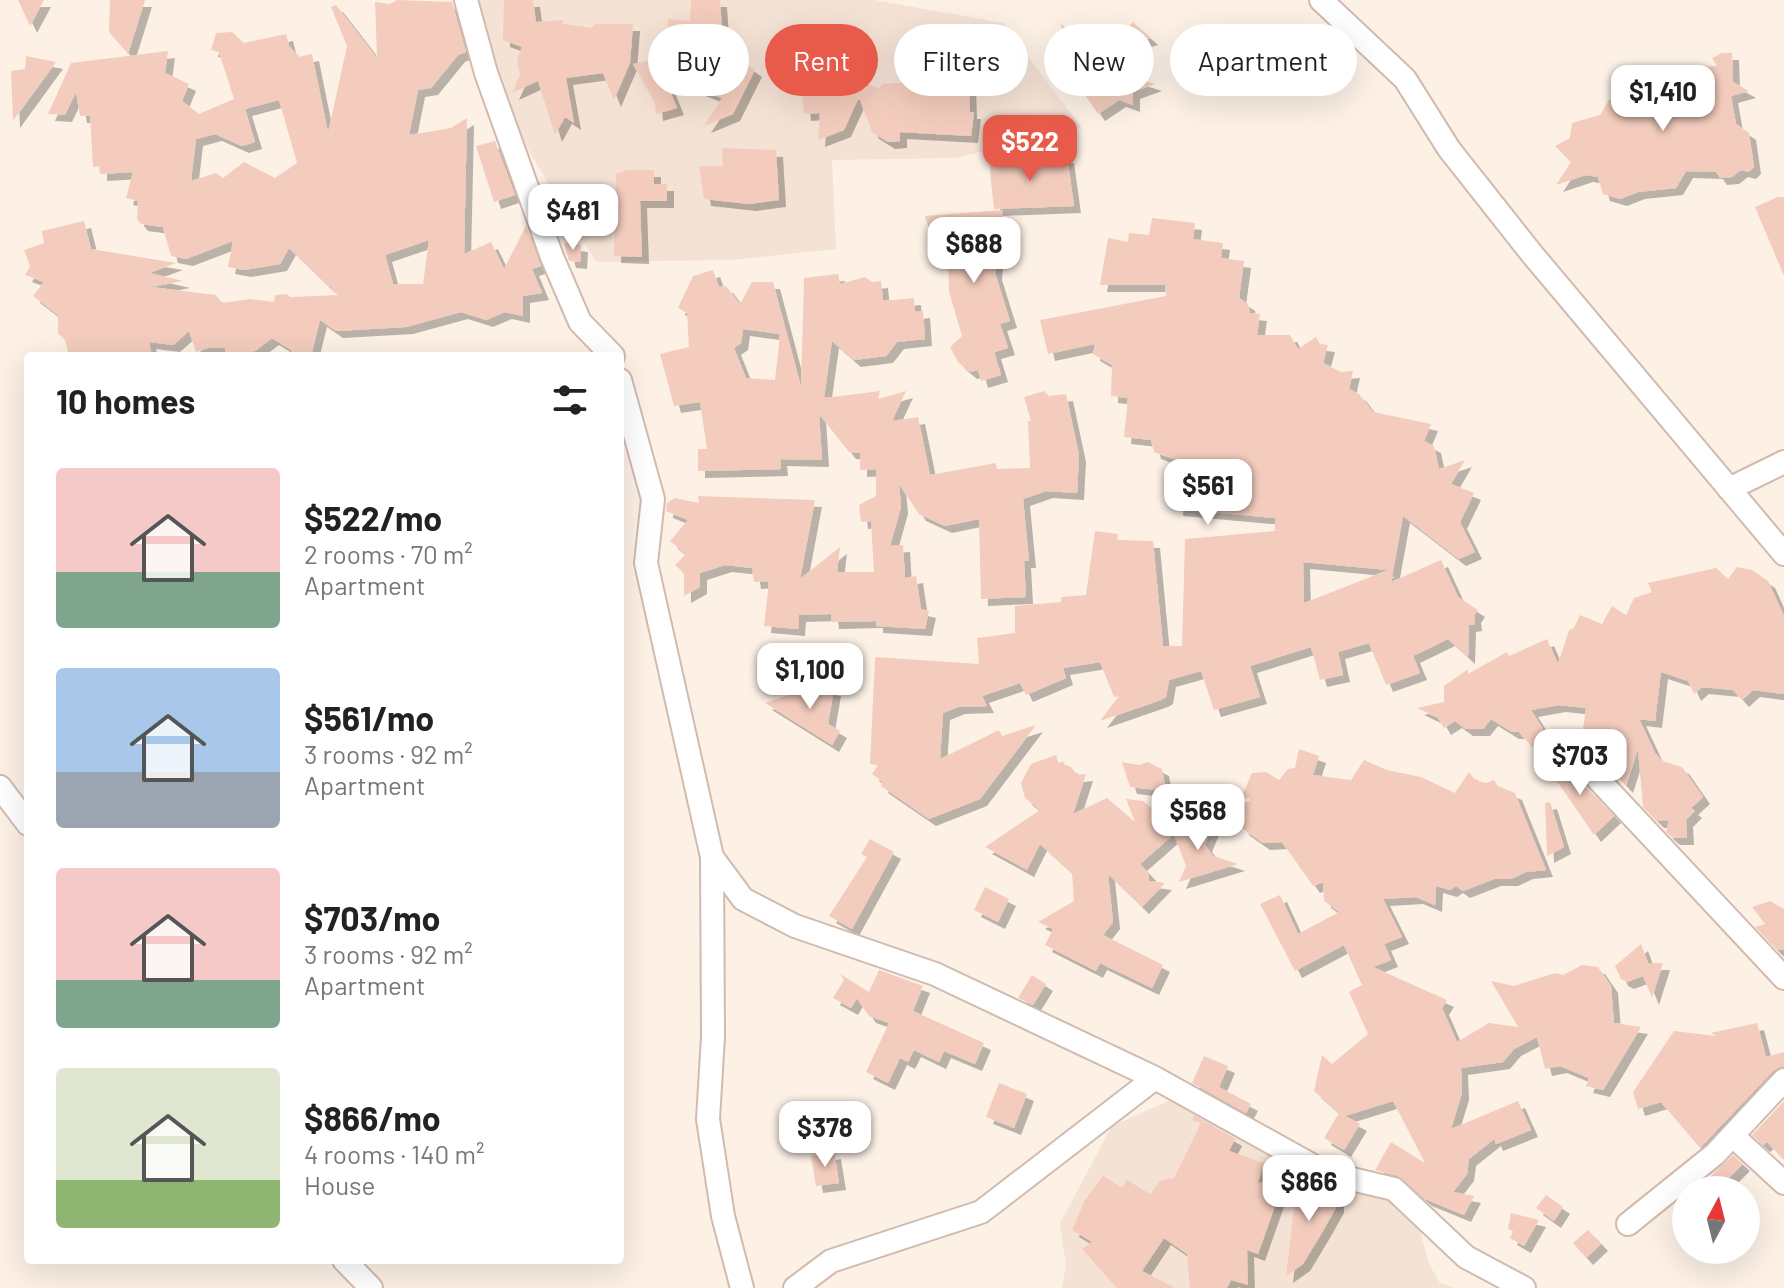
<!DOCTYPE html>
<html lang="en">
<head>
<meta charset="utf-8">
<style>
	:root { --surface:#fff; --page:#f2f2f2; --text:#222; --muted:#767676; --accent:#e85b4a }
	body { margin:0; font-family:Barlow,sans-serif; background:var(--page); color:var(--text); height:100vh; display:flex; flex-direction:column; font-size:30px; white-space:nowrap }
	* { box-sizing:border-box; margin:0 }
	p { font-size:26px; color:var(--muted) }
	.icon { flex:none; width:44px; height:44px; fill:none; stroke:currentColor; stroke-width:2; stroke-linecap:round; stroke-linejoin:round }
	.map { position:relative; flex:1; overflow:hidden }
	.side { position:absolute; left:24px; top:352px; width:600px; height:912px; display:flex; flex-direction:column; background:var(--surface); border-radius:8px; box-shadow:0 8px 32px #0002 }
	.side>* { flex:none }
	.guide { position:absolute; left:648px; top:24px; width:760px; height:72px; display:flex; gap:16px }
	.needle { width:52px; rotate:7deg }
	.buttons { position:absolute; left:1672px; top:1176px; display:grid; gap:16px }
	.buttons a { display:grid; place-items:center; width:88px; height:88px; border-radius:50%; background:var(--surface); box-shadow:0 8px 32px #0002; font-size:40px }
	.price { position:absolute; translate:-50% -68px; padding:0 18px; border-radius:16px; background:#fff; color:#222; font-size:26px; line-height:52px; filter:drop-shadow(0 2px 4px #0008) }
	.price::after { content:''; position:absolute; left:50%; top:48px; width:24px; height:18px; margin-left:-12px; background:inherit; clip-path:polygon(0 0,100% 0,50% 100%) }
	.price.current { background:var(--accent); color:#fff }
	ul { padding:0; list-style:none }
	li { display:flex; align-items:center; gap:24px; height:200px; padding:0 32px }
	li span { display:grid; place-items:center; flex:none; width:224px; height:160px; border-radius:8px; color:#555 }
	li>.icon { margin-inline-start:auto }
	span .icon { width:96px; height:96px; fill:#fffc; stroke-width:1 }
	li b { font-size:34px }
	h2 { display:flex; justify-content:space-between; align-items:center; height:96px; padding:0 32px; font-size:34px }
	.tag { padding:0 28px; border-radius:36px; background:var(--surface); box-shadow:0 8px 32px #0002; font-size:28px; line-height:72px }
	.tag.current { background:var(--accent); color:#fff }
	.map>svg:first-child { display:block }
</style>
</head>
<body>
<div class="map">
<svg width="1784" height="1288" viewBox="0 0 1784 1288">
	<defs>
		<filter id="shadow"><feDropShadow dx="7" dy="7" stdDeviation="0" flood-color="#0004"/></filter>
	</defs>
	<rect width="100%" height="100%" fill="#fdf1e6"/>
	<!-- residential -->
	<path fill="#f4e2d4" d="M475,0h399l129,23 78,104 -126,31 -123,2 4,89 -104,11 -136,2 -66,-109 -37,-79z
		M1175,1098l101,41 116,56 26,28 11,41 11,19 15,5h-393l4,-23 -6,-42 52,-97z"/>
	<!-- building -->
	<path fill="#f3ccbd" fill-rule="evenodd" filter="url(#shadow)" d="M18,0h26l-14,26z
		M110,0h35l-17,54 -19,-22z
		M397,0l55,2 14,50 -8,3 -27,33 -13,2 -9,45 42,-7 16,-10 -3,136 27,-12 13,27 22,-43 15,40 -9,3 10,24 -19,3v20l-18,-4 -19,8 -25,-8 -55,15 -70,4 -16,-11 -9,36h-18l-2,-6 -19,-12 -17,13 -29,4 -1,-7h-17l-12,4 -7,-21 -16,14 -24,-3 3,14h-83l-4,-16 -7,-7v-18l-25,-19 11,-14 -19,-7 5,-9 -6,-16 20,-7 -2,-12 42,-10 7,28 85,14 -27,10 34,8 -32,6 65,8 6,8 28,-4 24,3 1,-7 12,-1 3,3 48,-2 -8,-7 6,-1 -8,-1 -39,-38 -9,16 -36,6 -16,-3 5,-26 -47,18 -15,-3 -8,-29 -22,-3 -4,-5 1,-18 -12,-3 7,-26 -33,2v-8l-7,1 -3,-51h-10l-4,-24 -11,23 -17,-1 23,-51 97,-12 -3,22 24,11 -7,17 17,13 35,-15 -15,-47 -8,-2 5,-17 16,-1 12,11 42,-9 3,12 10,11 13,-3 16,79 19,-87 -16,-39 5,-2 41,53 -2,-56 15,2zM279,100l18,63 -22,15 -31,-16 -21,16 -7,-5 -25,8 5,-42 19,-5 27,12 13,-4 -10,-33zM429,240l-6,44h-30l-8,-29z
		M504,0h29l3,22 27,-2v4l29,4 3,-4h38l-3,39 -16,37 -11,-27 -37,5 8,45 -9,-6 -10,18 -17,-54 -26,12 8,-18 -3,-16 5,-12 -19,-7z
		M691,0h29l3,44 16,5v10l16,11 -22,44 -29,12 18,-28 -58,-22 13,32 -21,6 -1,-11 -22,-39 34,-7 1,-38 22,2z
		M1133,22l18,16 -46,14 29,16 2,10 19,6 -22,8v13l-14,-5 -21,14 -23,-34 -6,1 -8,-58 23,25 16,-16 16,9z
		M1722,53h10l1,29 16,9 -18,5 5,28 13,9 5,34 -5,5 -8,-2 -9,7 -12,1 -4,-6 -30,-1 -10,17 -38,4 -18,7 -17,-5 -5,-17 -12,-2 -30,10 15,-23 -16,-16 15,-8 2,-15 28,-8 9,-15 20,-3 2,-9 11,-4 13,-12 18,9 5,-13 39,-2 -5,-8z
		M26,56l30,6 -43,59 -2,-50 14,-2z
		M824,82l1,6 16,7 24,-6 3,-5 11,4 4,-4 30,-2 56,1 1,29h4l-3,24 -71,-4v9l-12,1 -16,-10 -13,-35 -15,33 -26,10 2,-27 -16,1 -3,-30z
		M495,141l20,54 -21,7 -18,-56z
		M722,148l54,2 3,50 -30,4 -45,-5 -5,-33h24z
		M1009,151l1,14 57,-9 7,50 -80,3 -6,-57z
		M627,170h27v14h13v17h-27l2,56 -28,-1 2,-82z
		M1778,197h6v79l-29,-69z
		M1002,210l2,35 -7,1 -2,27 15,48 -10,3 8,24 -14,4 7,23 -20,6 -3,-11 -8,2 -12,-10 -8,-15 12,-11 -13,-44 -1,-34 -10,-1 -13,-41z
		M1152,218l43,5 -2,16 30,4 -2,15 23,3 -5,37 9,6 2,9 10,1 -3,21h33l8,14 18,-12 4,7 8,1 -5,18 18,9 12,-1 -4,18 10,5 14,18 58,12 -7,17 10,5 5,23 26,-9 -14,24 23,9 -14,29 15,30 -16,7 -56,-43 -12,66 50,-22 17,37 20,13 -4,6 1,8 -6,1 -1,32 -20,-18 -35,17 7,17 -34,12 -17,-42 -31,9 5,23 -23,5 -9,-33 -61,19 10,31 -46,13 -13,-39 -32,9 -3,17 -5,3 -61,21 19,-25 -5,1 -14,-35 -37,6 3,10 -40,17 -6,-12 -38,13 5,10 -29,1 -15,6 -3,46 59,-29 3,6 34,-11 -56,74 -51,20 -48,-33 2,-4 -11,-8 6,-9 -8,-1 5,-107 104,7 -2,-26 38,-5v-27l46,-4v-5l25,-2 9,-64 23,3 -1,6 36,1 10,105h19l3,-107 90,-8v-13l-99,-9 2,-24 -11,-6 12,-18 -25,-9 -3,-12 -27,-3 4,-39 -17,-2 1,-31 -19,-11 2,-10 -47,10 -8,-34 126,-24 -1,-11h-65l8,-47 20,4 1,-9 20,2zM1303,562l85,8 -84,33z
		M564,243l17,2 -1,17 -11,-1z
		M713,270l6,17 7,-1 14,18 12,-22h21l28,105 3,-109 34,-4 2,10 25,-7 7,5 9,-1 2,20 31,-3 1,14 8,-1 2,28 -28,3 -11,14 -32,4 -22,-19 -8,57 56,-7 -2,8 28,-8 -14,30 26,-4 12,58 66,-12 1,6 33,-1 -2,-47h3l-7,-24 20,-6 5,5 17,-2 13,61 -2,38 -31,-2 -23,8 6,62h-5l2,36 -45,2 -2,-80 -34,7 -26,-12 -20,-30 2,23 -11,39 13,-1 2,33 11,-2 5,33 8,2 -4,18 -49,-3v-5l-44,1 -1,-8 -32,1 -1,14 -34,-3 5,-45 -15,1 -2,-14 -27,-3 -25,8v14l-16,9v-23l-9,-8 11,-11 -16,-13 18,-21 -22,-9 1,-8 8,-5 24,5 -1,-7 117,4 -15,79 40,-32 -3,25h37l-3,-51 -10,1 -2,-17 17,-9v-27l-16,1v-17l-11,-1 -30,-38 3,46 -42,-1 1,10 -83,2v-22h9l-7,-47 -26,4 -14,-52 29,-7 -2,-34 -9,-5 15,-32zM743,329l37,5 -5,46 -29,-2 -12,-30 7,-5z
		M1737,567l15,3 16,11 16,35v78l-31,-4 -11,10 -9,-10 -31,-3 -8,7 -6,-13 -27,-9 -6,49 -16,-2 16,34 7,8 20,6 21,30 -12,11 4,3 -9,9 1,18h-14l-7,-6 3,-12 -12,1 -14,-14 -5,-58 -12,37 -31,-33 -12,-24 3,-21 -27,-3 -28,5 12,19 -3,27 -21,-24h-7l-21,-13 -8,10h-17l-11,-8 -11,7 -6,-10 -21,-10 27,-6v-16l24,-17v5l39,-22 2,4 38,-17 11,25 11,-34 5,-2 6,-13 22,9 10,-18 14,9 8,-17 18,-6 -4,-9 68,-15 12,11z
		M814,686l20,3 -6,35 12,7 -8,14 -67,-42z
		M1299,749l20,7 -6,19 38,5 13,-20 23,10 34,7 34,16 14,-21 6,8 11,3 8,-3 4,6 17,7 31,77 -20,2 -15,7h-17l-31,12 -7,-5 -6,4 -14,-4 -1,19 -19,-8 -33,2 19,38 -18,7 7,16 -18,7 74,33 -5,8 15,34 32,-19 29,4 -27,-46 23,5 41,-13 8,2 19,-10 16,2 13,19 3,37 27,4 -38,63 -17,-4 3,-8 -29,-12 -15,3 -8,-32 -23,12 -11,13 -42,6 1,25 -11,36 67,-28 13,29 -35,14 -2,-5 -25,20 -2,15 -14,18 21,4 -10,19 -39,-16 -27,-23 -23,-6 16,-28 34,21 -32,-62 -48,15 15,8 -16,26 -20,-12 15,-25 -25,-22 8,-36 10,9 36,-30 -19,-42 13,-7 -18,-40 -49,26 -35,-67 20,-9 18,39 41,-22 -15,-11 -1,-19 -10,4 -31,-44 -19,1 -20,-14 -6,-9 4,-8 -3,-6 15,-7 -12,-1 11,-25 14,-1 13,8 9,-11 7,-1z
		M1056,755l2,7 13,5 6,8 9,-1 -13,40 34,-16 28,24 -9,-23 17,2 31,25 -1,9 -33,29 9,10v7l16,2 -23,24 -34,-33 5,48 -10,13 60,30 -11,23 -52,-25 -4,8 -51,-26 8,-16 -15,-7 36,-21 -2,-28 -32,-29 -13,26 -42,-23 55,-37 -15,-12 -4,-15 10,-19z
		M1541,758l19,1 9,10 1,9 18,11 26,27 -20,19z
		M1122,762l17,3 9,-3 14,7 4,22 -36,-4z
		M1550,802l14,45 -17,9 -2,-53z
		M1215,821l-10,24 8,11 25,8 -59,18 7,-16 -13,-34 22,-9 1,5z
		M870,839l24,13 -42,77 -23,-13 38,-59 -6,-3z
		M985,887l24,12 -11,23 -24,-12z
		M1770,901l14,8v41l-8,-1 -21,-22 10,-3 -13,-17z
		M1641,944l7,19h15l-11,35 -9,-22 -16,6 -6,-3 -6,-13z
		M879,970l44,16 -10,25 71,32 -9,21 -31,-13 -5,11 -25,-12 -6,12 -8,-4 -12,25 -22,-11 23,-49 -20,-7 -12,-18 -6,10 -18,-10 11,-18 -4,-6 29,18z
		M1032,975l14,9 -13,21 -15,-7z
		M1757,1023l9,34 18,-5v14l-10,4 -74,78 -39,-46 -23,7 -5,-17 41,-61 42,5 -5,-3z
		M1204,1056l24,10 -9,21 32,17 -5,9 -54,-30z
		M999,1083l28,11 -13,34 -28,-11z
		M1784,1101v59l-17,-18 -4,3 -11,-10z
		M1194,1115l41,24 -6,12 35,12 -6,20 26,-3 -26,74 -11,-4 1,35 -17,-5 -4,8h-37l-3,-34 -23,-16 -22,33 33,17h-58l-35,-39 10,-7 -20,-12 13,-30 18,-24 19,12 5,-8 23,14 10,-13 14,-3 27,-55 -9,-3z
		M834,1152l5,31 -23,3 -5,-30z
		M1733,1155l10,9 -22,22 -10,-10z
		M1337,1190v16l-14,25 -20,33 -17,12 10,-85z
		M1546,1195l17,12 -9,14 -18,-13z
		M1511,1213l28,7 -15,26 -14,-8 3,-7 -5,-2z
		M1588,1230l13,14 -15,14 -13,-15z"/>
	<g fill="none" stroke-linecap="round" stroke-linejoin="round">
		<!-- minor casing -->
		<g stroke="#d1baae" stroke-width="26">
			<path id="minor" d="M466,0l20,73 66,184 28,65 33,34
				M1321,0l84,79 44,70 83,105 252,300
				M620,380l33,119 -7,64 66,294 31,42 52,27 140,48 220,104
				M1729,489l55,-27
				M1567,746l217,232
				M0,787l28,37
				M712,857l1,180 -5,82 15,97 19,72
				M1733,1136l51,47
				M1628,1224l87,-70 69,-74
				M344,1260l27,28
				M795,1288l36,-27 150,-49 174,-134 171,95 68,16 72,68 58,31"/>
		</g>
		<!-- minor -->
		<use href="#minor" stroke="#fff" stroke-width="22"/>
	</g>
</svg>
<div class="buttons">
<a><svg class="needle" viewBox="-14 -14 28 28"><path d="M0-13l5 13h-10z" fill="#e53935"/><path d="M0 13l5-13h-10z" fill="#767676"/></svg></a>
</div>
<b class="price" style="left:1663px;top:133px">$1,410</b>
<b class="price current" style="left:1030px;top:183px">$522</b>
<b class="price" style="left:573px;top:252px">$481</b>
<b class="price" style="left:974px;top:285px">$688</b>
<b class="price" style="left:1208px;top:527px">$561</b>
<b class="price" style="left:810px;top:711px">$1,100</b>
<b class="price" style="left:1580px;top:797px">$703</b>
<b class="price" style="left:1198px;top:852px">$568</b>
<b class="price" style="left:825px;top:1169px">$378</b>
<b class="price" style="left:1309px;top:1223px">$866</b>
<div class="guide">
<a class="tag">Buy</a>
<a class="tag current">Rent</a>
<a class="tag">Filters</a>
<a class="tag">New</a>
<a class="tag">Apartment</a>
</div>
<section class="side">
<h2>10 homes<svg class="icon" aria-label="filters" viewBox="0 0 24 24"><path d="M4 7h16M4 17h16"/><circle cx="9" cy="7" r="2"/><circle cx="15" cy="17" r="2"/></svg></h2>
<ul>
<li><span style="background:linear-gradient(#f6c9c9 65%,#7fa58c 0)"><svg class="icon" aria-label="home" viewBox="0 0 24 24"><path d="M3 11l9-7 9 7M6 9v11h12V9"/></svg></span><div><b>$522/mo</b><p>2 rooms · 70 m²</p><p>Apartment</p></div></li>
<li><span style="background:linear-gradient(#a9c7e8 65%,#9aa5b1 0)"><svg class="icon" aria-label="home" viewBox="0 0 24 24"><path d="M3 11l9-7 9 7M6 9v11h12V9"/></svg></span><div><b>$561/mo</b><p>3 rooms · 92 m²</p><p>Apartment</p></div></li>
<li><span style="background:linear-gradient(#f6c9c9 70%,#7fa58c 0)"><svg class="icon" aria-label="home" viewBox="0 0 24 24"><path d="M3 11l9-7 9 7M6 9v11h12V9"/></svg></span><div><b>$703/mo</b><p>3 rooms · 92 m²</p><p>Apartment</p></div></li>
<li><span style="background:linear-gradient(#dfe7d0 70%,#8fb573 0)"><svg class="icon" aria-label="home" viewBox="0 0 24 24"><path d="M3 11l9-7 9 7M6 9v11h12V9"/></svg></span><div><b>$866/mo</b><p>4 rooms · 140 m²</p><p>House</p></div></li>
</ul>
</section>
</div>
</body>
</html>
